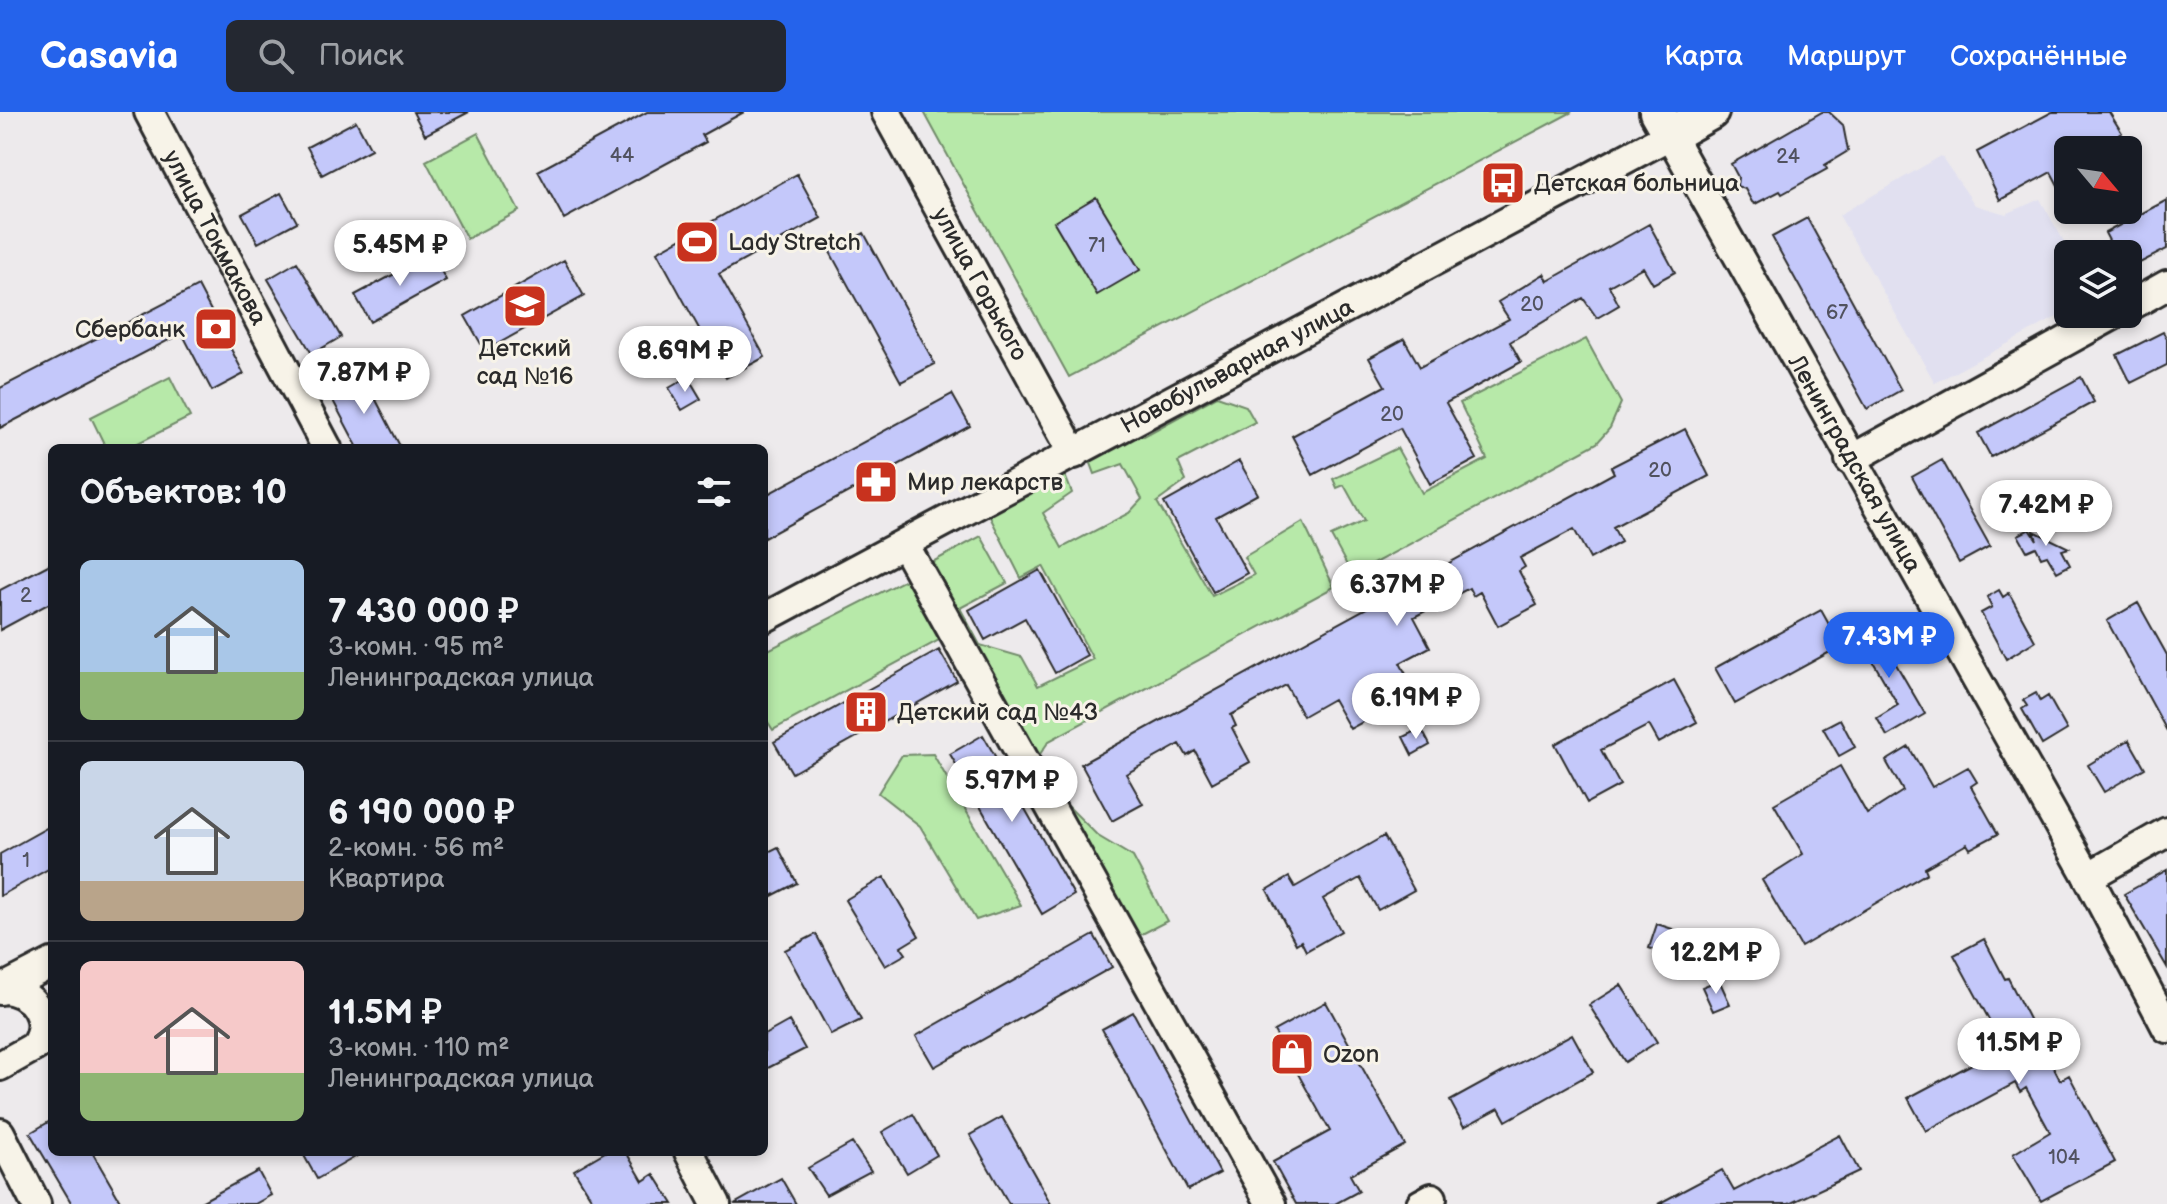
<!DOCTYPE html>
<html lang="ru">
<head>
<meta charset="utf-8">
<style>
	:root { --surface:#171b24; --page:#242831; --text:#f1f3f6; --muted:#9ea1a6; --line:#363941; --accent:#2563eb }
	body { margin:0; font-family:"Balsamiq Sans",sans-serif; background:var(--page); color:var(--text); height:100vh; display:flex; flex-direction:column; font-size:30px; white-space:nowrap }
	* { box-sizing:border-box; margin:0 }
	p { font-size:26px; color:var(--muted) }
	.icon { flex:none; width:44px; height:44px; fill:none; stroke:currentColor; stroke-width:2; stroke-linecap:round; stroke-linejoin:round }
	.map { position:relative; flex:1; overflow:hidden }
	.sheet { position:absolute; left:48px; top:332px; width:720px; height:712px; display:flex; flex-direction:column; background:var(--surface); border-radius:12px; box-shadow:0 4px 12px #0003 }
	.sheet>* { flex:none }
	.needle { width:52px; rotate:119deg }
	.buttons { position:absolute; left:2054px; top:24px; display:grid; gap:16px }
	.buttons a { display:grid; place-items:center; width:88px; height:88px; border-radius:12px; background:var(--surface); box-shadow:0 4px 12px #0003; font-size:40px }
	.price { position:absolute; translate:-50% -68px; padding:0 18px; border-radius:28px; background:#fff; color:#222; font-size:26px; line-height:52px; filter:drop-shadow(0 2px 4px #0008) }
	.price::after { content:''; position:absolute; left:50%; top:48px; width:24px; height:18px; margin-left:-12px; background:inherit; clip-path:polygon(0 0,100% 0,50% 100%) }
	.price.active { background:var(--accent); color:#fff }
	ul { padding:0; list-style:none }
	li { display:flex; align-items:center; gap:24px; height:200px; padding:0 32px }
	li+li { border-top:2px solid var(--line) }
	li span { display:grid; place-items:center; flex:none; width:224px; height:160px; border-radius:12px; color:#555 }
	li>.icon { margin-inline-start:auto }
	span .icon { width:96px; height:96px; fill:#fffc; stroke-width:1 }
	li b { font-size:34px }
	h2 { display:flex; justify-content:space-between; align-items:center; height:96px; padding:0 32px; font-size:34px }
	header { display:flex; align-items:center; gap:48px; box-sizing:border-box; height:112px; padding:0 40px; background:var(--accent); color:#fff }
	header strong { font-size:38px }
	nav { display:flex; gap:44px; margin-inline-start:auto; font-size:28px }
	.search { width:560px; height:72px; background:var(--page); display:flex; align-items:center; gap:20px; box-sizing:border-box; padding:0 28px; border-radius:12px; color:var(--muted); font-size:30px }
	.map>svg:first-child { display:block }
</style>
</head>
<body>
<header>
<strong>Casavia</strong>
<div class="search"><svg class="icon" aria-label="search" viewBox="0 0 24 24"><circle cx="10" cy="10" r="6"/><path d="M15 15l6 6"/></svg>Поиск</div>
<nav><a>Карта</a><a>Маршрут</a><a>Сохранённые</a></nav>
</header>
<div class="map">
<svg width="2167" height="1092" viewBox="0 0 2167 1092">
	<rect width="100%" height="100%" fill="#edeaec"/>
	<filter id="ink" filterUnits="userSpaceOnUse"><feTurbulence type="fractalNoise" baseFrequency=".0125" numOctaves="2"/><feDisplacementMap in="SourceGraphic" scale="16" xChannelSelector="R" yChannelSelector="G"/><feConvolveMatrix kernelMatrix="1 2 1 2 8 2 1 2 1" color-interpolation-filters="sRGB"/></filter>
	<g filter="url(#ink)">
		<!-- built -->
		<path fill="#e1e0f0" d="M1941,44l34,49 31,9 34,-15 31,55h-3v57l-133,72 -96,-168z"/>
		<!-- green -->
		<path fill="#b7e9a9" stroke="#718a6a" stroke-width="2" d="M924,0h648l-503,265z
			M478,21l41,78 -52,28 -41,-78z
			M1586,227l35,64 -11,25 -13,15 -239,129 -9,-3 -18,-33 33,-15 -20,-36 -7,3 -4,-9 64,-31 25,45 65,-34 -27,-56z
			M170,265l20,40 -62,31h-22l-15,-31z
			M1217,284l29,10 9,16 -77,40 8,19 -29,21 55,94 42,-21 -10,-18 59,-35 31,65 -285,154 -11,16 20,39 40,40 35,21 34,64 -27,14 53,102 -270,-470 58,-31 26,47 -47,25 20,37 42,12 16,29 55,-27 -50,-93 -22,12 -33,-65 76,-40 8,20 -29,20 19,35 67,-35 13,-14 -19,-35 -28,10 -6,-16 43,-23 12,1z
			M905,468l38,58 -170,92 -9,-14v-64z
			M933,642l88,151 -45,15 -56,-94 -42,-33 24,-38z"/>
		<!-- building -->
		<path fill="#c4c8fa" stroke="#2b2b2b" stroke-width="2" d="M413,0h56l-44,23z
			M647,0h97l-42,23 4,7 -142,77 -26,-48z
			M1822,0h7l14,13 5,26 -23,14 2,4 -45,25 -2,-3 -25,13 -3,-2 -7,-13 -8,-3 1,-9 -7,-13z
			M2052,0h57l13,21 -31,17h-23v54l-17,-32 -51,28 -23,-48z
			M356,9l15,28 -49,26 -15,-28z
			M797,62l24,44 -102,56 46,83 -39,21 -69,-126z
			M281,81l16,29 -39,21 -16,-29z
			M1096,85l44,73 -43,25 -43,-73z
			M2167,88v49l-39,20v-15h-12l-11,-21z
			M1807,106l94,172 -34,19 -95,-172z
			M1649,112l26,48 -22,12 -10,-17 -34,19 10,19 -22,13 -14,-20 -73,44 11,20 -75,41 31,56 -47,25 -30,-56 -87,47 -21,-39 93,-50 -16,-28 35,-19 16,28 89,-48 -11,-17 46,-28 4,7z
			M864,121l71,131 -34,18 -71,-130z
			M432,142l14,26 -76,42 -15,-27z
			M564,148l20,36 -99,55 -20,-35z
			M297,150l44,75 -29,17 -44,-75z
			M198,174l46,88 -32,17 -30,-58 -182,95v-40z
			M2163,220l4,7v26l-36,18 -14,-28z
			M363,263l38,73h-43l-29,-55z
			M688,265l13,22 -19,11 -13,-22z
			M2081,265l13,25 -103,55 -13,-24z
			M952,282l18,32 -206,112v-42z
			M1685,317l24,47 -96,51 8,15 -31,17 -16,-30 -54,29 5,9 -6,4 18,34 -39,21 -18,-34 -7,4 -4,-8 -55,29 16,30 -30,16 16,30 -66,36 -17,-30 -30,17 -17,-31 -55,30 5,11 -4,2 18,34 -38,21 -17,-32 -8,5 -7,-12 -54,30 17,30 -31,17 -31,-57 533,-291 -3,-6z
			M1942,348l48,86 -31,17 -47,-86z
			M1239,349l19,33 -42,23 31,56 -34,19 -49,-89z
			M2030,417l7,11 -3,-9 35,17 -7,2 8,15 -13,7 -10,-17 -6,2 -5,-10 -9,4 -9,-16z
			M52,451v39l-52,28v-40z
			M1040,458l47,85 -32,18 -30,-55 -40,22 -16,-30z
			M1999,478l4,7 6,-4 26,48 -29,18 -25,-46 11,-6 -5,-10z
			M2138,491l29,52v76l-60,-110z
			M1821,498l20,36 -106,58 -20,-36z
			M1868,504l57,98 -38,22 -10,-18 21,-13 -46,-80z
			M939,538l18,31 -165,92 -18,-31z
			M1674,568l23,42 -38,21 -10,-18 -48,25 19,35 -33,18 -32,-59z
			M2036,581l4,8 8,-5 19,34 -25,15 -20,-36 5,-3 -4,-6z
			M1840,607l15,28 -16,9 -16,-28z
			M1421,616l9,17 -18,10 -9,-18z
			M983,623l91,160 -32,19 -92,-160z
			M2129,628l16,28 -41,24 -16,-27z
			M1909,635l23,40 36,-20 9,15 -6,4 27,48 -28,15 -3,-5 -42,24 2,5 -126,74 -39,-67 41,-26 -29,-50 66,-38 27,48 36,-23 -17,-30z
			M52,713v42l-52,29v-42z
			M1384,724l30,54 -36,20 -18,-32 -37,21 18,32 -35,20 -5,-10 -5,3 -29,-54 22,-13 6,10z
			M778,735l19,36 -33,17v-46z
			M2167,758v97l-43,-73z
			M884,765l35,59 -18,11 5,7 -21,12 -40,-66z
			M1657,812l62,20 -8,24 -62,-20z
			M816,822l45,86 -30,15 -46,-85z
			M1094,823l18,32 -178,100 -18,-31z
			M1984,827l21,40 3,-1 52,102 9,-5 46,87 -74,39 -28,-47 37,-22 -24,-44 -6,4 -5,-9 -89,48 -18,-33 96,-51 -50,-92z
			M1719,868l11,24 -17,7 -11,-24z
			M1621,873l36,57 -32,20 -36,-57z
			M1326,890l79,143 -55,30 9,16 -24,13h-39l-23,-42 57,-31 -56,-100z
			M1133,900l87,161 -32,17 -86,-161z
			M789,909l16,28 -41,21v-35z
			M1572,922l21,38 -87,49 -7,-13 -35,19 -14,-26z
			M913,1002l24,41 -30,18 -25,-41z
			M1002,1005l49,87h-42l-39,-69z
			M52,1008v32h40l30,52h-50l-42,-71z
			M1840,1023l19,36 -70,33h-131l64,-34 12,21z
			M852,1031l19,28 -45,24 -18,-27z
			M302,1040h62l-47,27z
			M605,1040h21l17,29 11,-7 19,30h-78l-21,-34z
			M258,1059l13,24 -16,9h-58z
			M781,1066l15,26h-62z"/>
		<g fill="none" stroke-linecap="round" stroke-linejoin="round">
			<!-- minor casing -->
			<g stroke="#2b2b2b" stroke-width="34">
				<g id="minor">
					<path id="s1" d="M149,0l178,336"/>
					<path id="s2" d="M886,0l188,342"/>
					<path d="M2128,195l39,-22"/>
					<path d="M1850,348l265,-146"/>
					<path d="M904,432l367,660"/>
					<path id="s3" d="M764,506l906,-483 418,742 79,151"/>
					<path d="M2088,765l79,-45"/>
					<path d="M2,877c31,1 51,31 32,58"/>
					<path d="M0,878l52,-27"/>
					<path d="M0,954l48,-27"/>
					<path d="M0,1021l36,71"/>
					<path d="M689,1040l27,52"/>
					<path d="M1421,1092l11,-6"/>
				</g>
			</g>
			<!-- major casing -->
			<g stroke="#2b2b2b" stroke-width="40">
				<path id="major" d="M1657,0l13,23 41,-23"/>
			</g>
			<!-- minor -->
			<use href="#minor" stroke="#f7f3e8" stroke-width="28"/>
			<!-- major -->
			<use href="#major" stroke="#f7f3e8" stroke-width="34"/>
		</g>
	</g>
	<!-- icons -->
	<defs>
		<g id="bus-square" transform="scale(2.3)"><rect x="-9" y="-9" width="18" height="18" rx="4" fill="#c8321e" stroke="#f7f3e8"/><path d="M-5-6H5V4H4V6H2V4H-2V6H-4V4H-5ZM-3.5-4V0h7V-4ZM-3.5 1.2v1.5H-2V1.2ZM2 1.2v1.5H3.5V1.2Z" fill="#fff"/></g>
		<g id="stadium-square" transform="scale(2.3)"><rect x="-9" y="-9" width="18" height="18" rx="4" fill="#c8321e" stroke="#f7f3e8"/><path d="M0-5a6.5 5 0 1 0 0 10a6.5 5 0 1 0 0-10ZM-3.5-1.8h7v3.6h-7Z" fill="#fff"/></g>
		<g id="school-square" transform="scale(2.3)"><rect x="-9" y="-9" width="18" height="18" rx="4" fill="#c8321e" stroke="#f7f3e8"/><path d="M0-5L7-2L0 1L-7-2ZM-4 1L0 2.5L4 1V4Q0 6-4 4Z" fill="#fff"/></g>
		<g id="bank-square" transform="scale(2.3)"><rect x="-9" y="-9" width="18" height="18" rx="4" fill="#c8321e" stroke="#f7f3e8"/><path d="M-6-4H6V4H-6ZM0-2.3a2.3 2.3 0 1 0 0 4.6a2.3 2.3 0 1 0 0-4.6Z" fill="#fff"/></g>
		<g id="pharmacy-square" transform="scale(2.3)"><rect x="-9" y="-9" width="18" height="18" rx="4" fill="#c8321e" stroke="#f7f3e8"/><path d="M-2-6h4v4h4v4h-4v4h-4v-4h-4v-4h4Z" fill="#fff"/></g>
		<g id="building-square" transform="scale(2.3)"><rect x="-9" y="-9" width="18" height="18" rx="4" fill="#c8321e" stroke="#f7f3e8"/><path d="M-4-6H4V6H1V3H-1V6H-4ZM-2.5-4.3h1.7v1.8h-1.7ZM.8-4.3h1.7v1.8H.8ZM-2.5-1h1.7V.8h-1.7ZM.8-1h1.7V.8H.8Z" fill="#fff"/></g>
		<g id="shop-square" transform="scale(2.3)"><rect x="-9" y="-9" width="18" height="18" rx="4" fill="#c8321e" stroke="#f7f3e8"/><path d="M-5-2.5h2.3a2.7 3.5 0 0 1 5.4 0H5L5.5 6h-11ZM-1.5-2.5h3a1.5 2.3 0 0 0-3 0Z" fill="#fff"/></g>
	</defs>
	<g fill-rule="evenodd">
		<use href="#bus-square" x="1503" y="71"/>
		<use href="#stadium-square" x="697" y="130"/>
		<use href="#school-square" x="525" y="194"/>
		<use href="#bank-square" x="216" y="217"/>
		<use href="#pharmacy-square" x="876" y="370"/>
		<use href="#building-square" x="866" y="600"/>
		<use href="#shop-square" x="1292" y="942"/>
	</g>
	<g text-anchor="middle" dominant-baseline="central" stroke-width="6" stroke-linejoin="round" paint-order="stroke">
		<!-- number labels -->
		<g font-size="20" fill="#51525f">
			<text x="622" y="44">44</text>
			<text x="1788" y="45">24</text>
			<text x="1097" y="134">71</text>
			<text x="1532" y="193">20</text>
			<text x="1837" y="201">67</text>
			<text x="1392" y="303">20</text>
			<text x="1660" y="359">20</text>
			<text x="26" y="484">2</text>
			<text x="26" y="749">1</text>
			<text x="2064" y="1046">104</text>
		</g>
		<!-- poi labels -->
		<g font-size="24" fill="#2b2b2b" stroke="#f7f3e8" text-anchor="start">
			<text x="1534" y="71">Детская больница</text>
			<text x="728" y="130">Lady Stretch</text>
			<text x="185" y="217" text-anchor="end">Сбербанк</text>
			<text x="525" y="236" text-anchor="middle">Детский<tspan x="525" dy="28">сад №16</tspan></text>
			<text x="907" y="370">Мир лекарств</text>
			<text x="897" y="600">Детский сад №43</text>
			<text x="1323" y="942">Ozon</text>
		</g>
		<!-- street labels -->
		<g font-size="24" fill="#2b2b2b" stroke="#f7f3e8">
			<text stroke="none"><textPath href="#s1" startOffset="142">улица Токмакова</textPath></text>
			<text stroke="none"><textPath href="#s2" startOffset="196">улица Горького</textPath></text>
			<text stroke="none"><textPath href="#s3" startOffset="536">Новобульварная улица</textPath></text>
			<text stroke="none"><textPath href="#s3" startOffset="1404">Ленинградская улица</textPath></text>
		</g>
	</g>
</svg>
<div class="buttons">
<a><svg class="needle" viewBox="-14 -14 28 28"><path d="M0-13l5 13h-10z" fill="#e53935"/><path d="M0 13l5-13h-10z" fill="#9ea1a6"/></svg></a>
<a><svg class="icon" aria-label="layers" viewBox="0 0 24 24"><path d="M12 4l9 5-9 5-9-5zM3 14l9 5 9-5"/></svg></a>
</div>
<b class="price" style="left:400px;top:176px">5.45M ₽</b>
<b class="price" style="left:685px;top:282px">8.69M ₽</b>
<b class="price" style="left:364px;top:304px">7.87M ₽</b>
<b class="price" style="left:2046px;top:436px">7.42M ₽</b>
<b class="price" style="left:1397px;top:516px">6.37M ₽</b>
<b class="price active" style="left:1889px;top:568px">7.43M ₽</b>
<b class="price" style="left:1416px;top:629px">6.19M ₽</b>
<b class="price" style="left:1012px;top:712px">5.97M ₽</b>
<b class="price" style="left:1716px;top:884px">12.2M ₽</b>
<b class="price" style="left:2019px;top:974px">11.5M ₽</b>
<section class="sheet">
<h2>Объектов: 10<svg class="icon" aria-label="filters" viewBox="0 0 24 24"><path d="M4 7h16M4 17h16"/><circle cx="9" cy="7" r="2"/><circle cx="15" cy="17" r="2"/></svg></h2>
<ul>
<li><span style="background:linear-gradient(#a9c7e8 70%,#8fb573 0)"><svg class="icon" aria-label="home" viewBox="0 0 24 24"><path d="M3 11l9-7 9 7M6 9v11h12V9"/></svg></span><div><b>7 430 000 ₽</b><p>3-комн. · 95 m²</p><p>Ленинградская улица</p></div></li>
<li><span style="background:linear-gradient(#c9d6e8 75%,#b9a48a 0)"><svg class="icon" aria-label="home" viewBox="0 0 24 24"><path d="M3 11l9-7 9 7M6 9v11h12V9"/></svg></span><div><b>6 190 000 ₽</b><p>2-комн. · 56 m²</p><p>Квартира</p></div></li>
<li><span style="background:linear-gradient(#f6c9c9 70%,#8fb573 0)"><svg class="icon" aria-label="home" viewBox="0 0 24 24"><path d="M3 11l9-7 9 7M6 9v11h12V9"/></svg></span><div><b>11.5M ₽</b><p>3-комн. · 110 m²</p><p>Ленинградская улица</p></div></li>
</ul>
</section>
</div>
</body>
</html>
